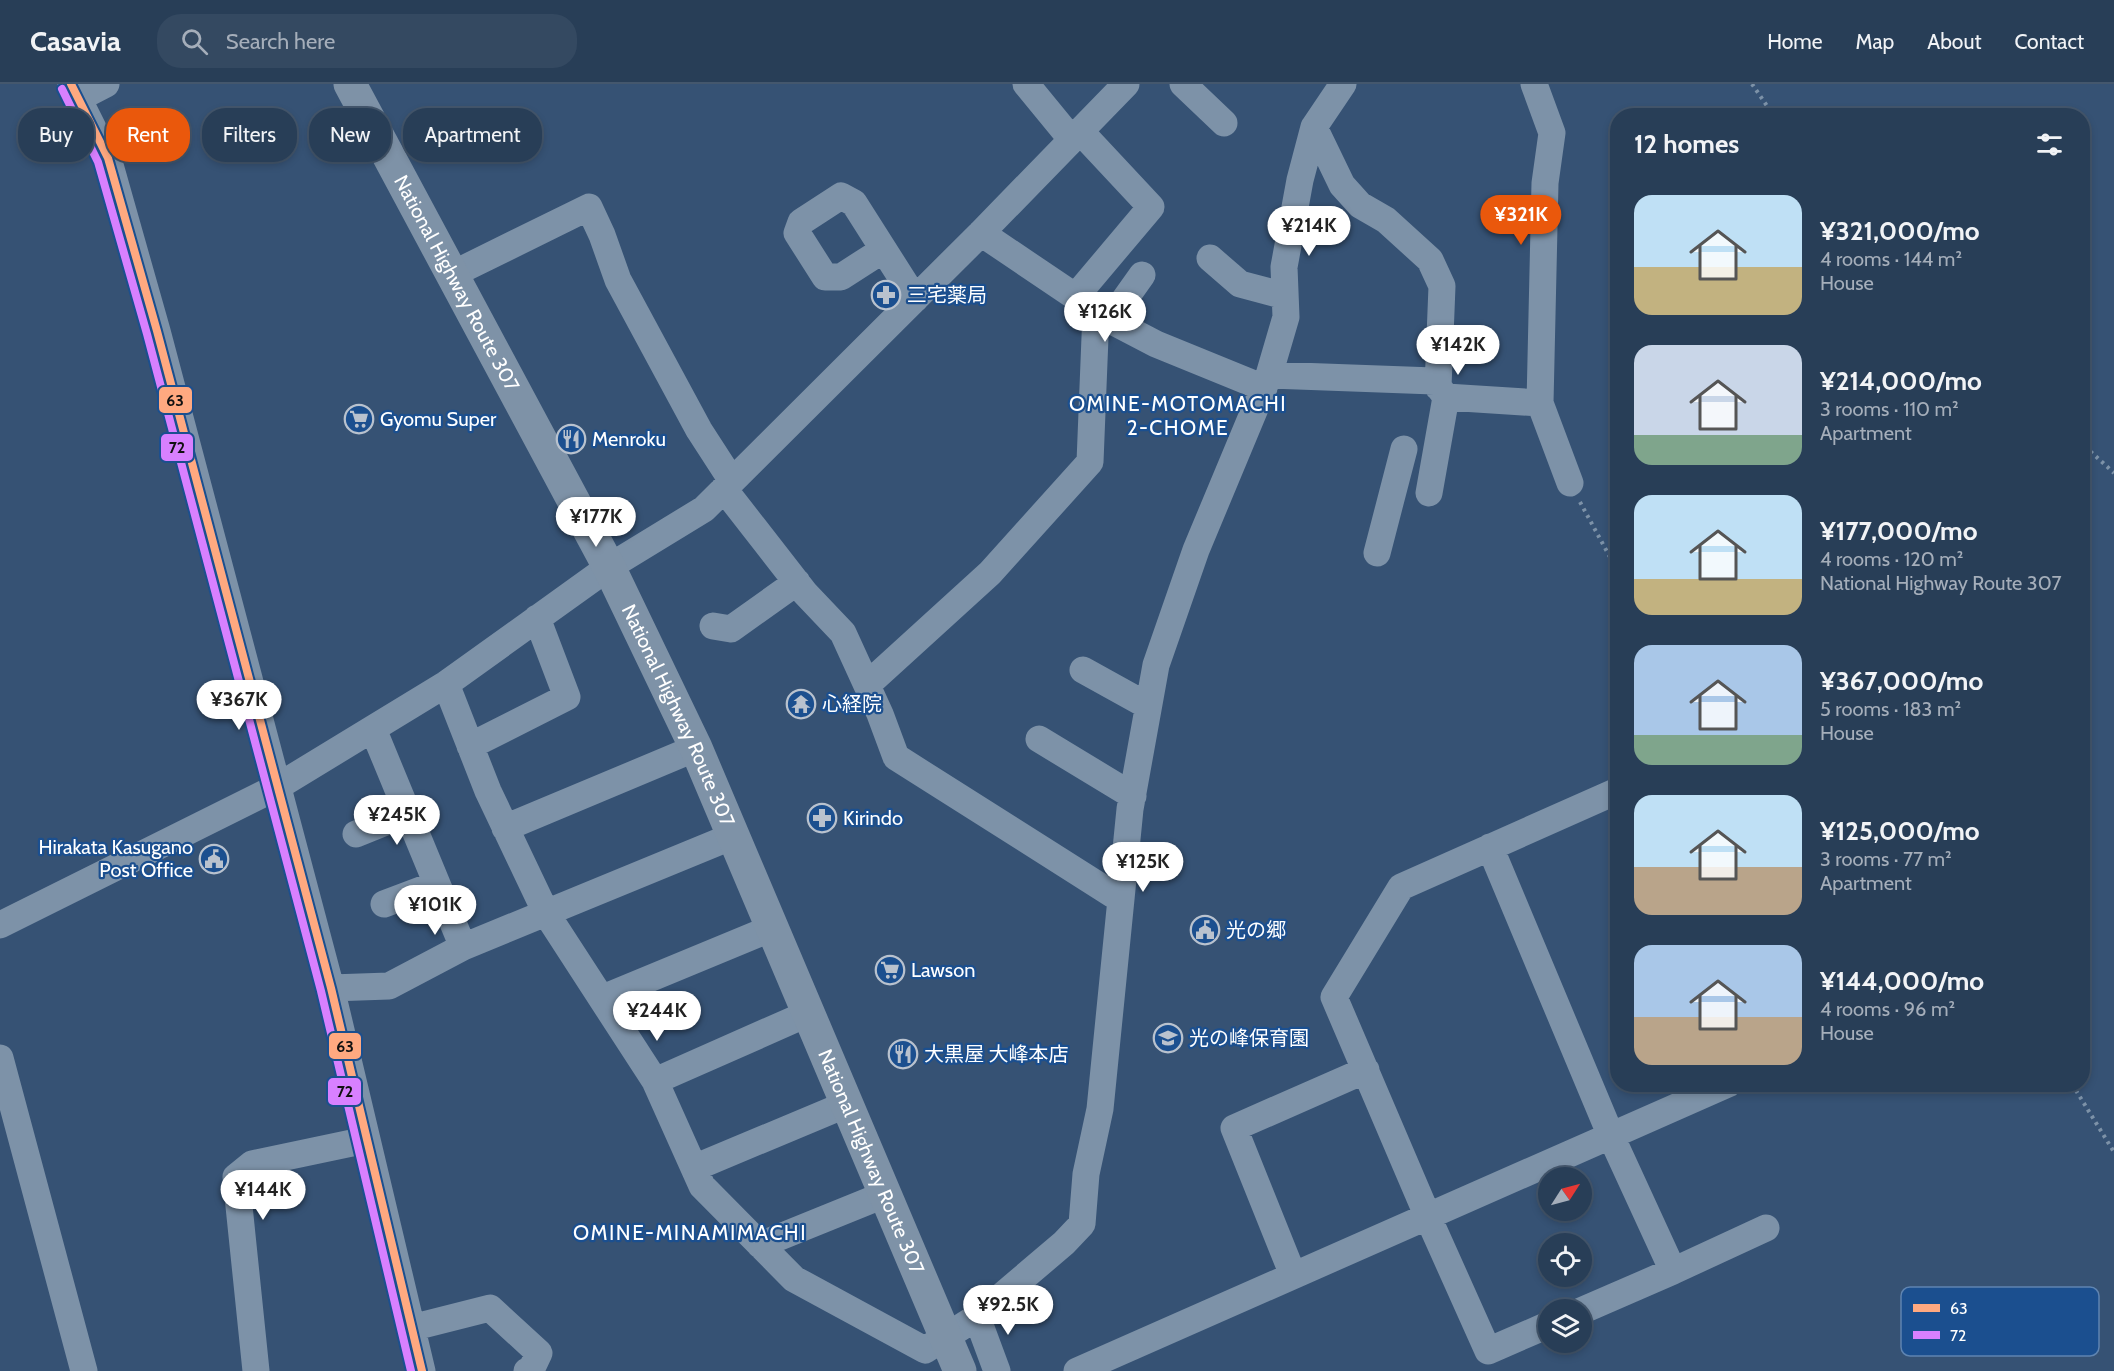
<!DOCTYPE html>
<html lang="en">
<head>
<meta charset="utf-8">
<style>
	:root { --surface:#283e57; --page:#344961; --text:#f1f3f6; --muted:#a5aeba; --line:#44576d; --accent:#ea580c }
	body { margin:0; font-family:Cabin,"Noto Sans JP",sans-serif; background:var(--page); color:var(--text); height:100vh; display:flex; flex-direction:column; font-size:22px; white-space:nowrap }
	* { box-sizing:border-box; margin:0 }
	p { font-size:20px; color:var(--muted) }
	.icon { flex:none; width:33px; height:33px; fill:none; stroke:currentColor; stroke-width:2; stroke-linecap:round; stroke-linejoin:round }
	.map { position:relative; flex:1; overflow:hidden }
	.side { position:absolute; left:1610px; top:24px; width:480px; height:984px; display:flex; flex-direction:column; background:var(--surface); border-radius:24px; box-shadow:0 3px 9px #0003,0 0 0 2px var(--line) }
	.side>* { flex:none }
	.banner { position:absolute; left:18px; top:24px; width:570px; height:54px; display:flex; gap:12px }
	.needle { width:39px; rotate:54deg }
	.controls { position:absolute; left:1538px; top:1083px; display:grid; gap:12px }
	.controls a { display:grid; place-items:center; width:54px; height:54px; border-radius:50%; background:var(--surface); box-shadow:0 3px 9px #0003,0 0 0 2px var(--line); font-size:30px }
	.price { position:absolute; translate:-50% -51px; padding:0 14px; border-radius:21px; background:#fff; color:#222; font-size:20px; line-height:39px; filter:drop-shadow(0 2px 3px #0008) }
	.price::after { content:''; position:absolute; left:50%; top:36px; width:18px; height:14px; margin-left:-9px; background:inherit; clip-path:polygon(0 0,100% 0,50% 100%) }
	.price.selected { background:var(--accent); color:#fff }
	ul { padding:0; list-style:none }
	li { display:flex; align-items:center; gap:18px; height:150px; padding:0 24px }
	li span { display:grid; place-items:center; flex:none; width:168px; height:120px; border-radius:18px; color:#555 }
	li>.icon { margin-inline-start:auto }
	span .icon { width:72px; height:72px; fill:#fffc; stroke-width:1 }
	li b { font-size:26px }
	h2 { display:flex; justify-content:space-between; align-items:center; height:72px; padding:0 24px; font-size:26px }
	.pill { padding:0 21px; border-radius:24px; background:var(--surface); box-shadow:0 3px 9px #0003,0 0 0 2px var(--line); font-size:21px; line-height:54px }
	.pill.selected { background:var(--accent); color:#fff }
	header { display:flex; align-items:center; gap:36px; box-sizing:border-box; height:84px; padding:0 30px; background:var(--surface); border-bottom:2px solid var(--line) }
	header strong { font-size:28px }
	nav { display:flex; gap:33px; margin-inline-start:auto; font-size:21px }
	.search { width:420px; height:54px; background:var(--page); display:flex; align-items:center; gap:15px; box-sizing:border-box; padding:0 21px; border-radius:24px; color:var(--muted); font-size:22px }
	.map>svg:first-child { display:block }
</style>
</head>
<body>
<header>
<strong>Casavia</strong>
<div class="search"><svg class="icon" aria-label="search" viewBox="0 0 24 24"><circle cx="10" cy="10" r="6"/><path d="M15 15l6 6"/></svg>Search here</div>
<nav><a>Home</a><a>Map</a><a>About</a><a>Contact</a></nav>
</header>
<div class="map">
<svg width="2114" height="1287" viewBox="0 0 2114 1287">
	<rect width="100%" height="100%" fill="#365274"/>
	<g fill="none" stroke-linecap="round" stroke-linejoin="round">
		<!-- path -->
		<path stroke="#7d92a8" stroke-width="4" stroke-dasharray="3 4.5" stroke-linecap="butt" d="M1752,0l22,32
			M2082,355l8,12 24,22
			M1580,418l37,68
			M2072,1000l42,68"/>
		<!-- minor -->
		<path stroke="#7d92a8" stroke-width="27" d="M71,0l37,74 49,173 174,657 91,383
			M1026,0l46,56
			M1183,0l41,39
			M1534,0l18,49 -7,50 -5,220
			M79,14l27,-14
			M1314,43l28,58 18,20 26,15 44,40 12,26 -4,101
			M981,149l129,87 46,24 108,44
			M883,166l-42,27h-16l-28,-44 4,-11 40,-26 13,7 61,96
			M1210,174l30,26 45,12
			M453,190l136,-67 13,28 16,45 81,150 33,51
			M1076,212l75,-89 -71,-76
			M1110,236l32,-45
			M1269,291l165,6 12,16 94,6 30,80
			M724,405l81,104 38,40 37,81 16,43 224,142
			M1429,409l17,-96
			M1377,469l27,-104
			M713,542l18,3 66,-47
			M1083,586l65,36
			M446,600l42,107 58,122 109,168 47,105 92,93 131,71 52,-33 87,-74 18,-19 4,-50 14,-65 30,-300 26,-144 40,-115 73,-175 17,-58 -2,-50 16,-87 14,-53 29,-43
			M867,601l123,-112 100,-111 6,-150
			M373,645l90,218
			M1039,655l94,57
			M470,662l97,-49 -30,-79
			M505,744l191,-80
			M356,750l52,-21
			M1490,763l121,289 62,135
			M384,820l53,-20
			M0,841l277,-138 169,-103 163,-117 95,-58 277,-276 145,-149
			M331,904l58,-2 74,-39 270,-111
			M603,914l169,-70
			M0,974l84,313
			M655,997l154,-68
			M694,1084l153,-64
			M760,1161l126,-51
			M1293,1191l-59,-147 132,-58
			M1581,1227l92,-40 93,-43
			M977,1233l20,54
			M1548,1241l-60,26 -60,-134 -94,-220 67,-110 216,-96
			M411,1244l79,-20 49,45 -8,17 -4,1
			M256,1287l-20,-194 16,-13 114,-24
			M1077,1287l651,-287"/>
		<!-- highway -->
		<path stroke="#7e92a7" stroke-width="33" id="s1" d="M350,0l259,483 87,181 264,623"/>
		<!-- bus-1 casing -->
		<g stroke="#1b4f8f" stroke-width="12">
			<path id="bus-1" d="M71,0l37,74 49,173 174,657 91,383"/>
		</g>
		<!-- bus-2 casing -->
		<g stroke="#1b4f8f" stroke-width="12">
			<path id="bus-2" d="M62,5l36,73 49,172 174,657 90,380"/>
		</g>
		<!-- bus-1 -->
		<use href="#bus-1" stroke="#ffa980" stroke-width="8"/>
		<!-- bus-2 -->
		<use href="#bus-2" stroke="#d880ff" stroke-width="8"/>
	</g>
	<!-- icons -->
	<defs>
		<g id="pharmacy-ring" transform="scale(1.5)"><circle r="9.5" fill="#1b4f8f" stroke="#b9c2ce" stroke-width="1.5"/><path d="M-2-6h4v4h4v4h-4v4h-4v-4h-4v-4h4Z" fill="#b9c2ce"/></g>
		<g id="supermarket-ring" transform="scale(1.5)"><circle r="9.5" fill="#1b4f8f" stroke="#b9c2ce" stroke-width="1.5"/><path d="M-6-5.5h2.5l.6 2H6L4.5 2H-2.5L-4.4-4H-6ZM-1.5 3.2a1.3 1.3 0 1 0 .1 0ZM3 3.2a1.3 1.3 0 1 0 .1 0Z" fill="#b9c2ce"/></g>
		<g id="restaurant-ring" transform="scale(1.5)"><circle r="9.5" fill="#1b4f8f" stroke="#b9c2ce" stroke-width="1.5"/><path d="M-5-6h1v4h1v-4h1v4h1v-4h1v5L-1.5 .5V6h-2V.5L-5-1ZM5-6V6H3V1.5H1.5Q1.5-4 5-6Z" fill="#b9c2ce"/></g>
		<g id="temple-ring" transform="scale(1.5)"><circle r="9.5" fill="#1b4f8f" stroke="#b9c2ce" stroke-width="1.5"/><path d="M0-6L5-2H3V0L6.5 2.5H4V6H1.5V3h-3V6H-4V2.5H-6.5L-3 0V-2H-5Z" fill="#b9c2ce"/></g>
		<g id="civic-ring" transform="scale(1.5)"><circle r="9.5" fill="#1b4f8f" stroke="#b9c2ce" stroke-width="1.5"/><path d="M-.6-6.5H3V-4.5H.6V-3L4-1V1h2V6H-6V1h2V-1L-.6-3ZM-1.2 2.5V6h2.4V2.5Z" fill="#b9c2ce"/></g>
		<g id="school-ring" transform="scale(1.5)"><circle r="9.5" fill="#1b4f8f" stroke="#b9c2ce" stroke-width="1.5"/><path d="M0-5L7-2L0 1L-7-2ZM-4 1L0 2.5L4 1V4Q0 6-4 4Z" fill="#b9c2ce"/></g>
	</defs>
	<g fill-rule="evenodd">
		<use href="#pharmacy-ring" x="886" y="211"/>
		<use href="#supermarket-ring" x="359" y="335"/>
		<use href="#restaurant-ring" x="571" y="355"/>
		<use href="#temple-ring" x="801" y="620"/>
		<use href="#pharmacy-ring" x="822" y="734"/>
		<use href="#civic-ring" x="214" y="775"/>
		<use href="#civic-ring" x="1205" y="846"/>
		<use href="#supermarket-ring" x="890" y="886"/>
		<use href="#school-ring" x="1168" y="954"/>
		<use href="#restaurant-ring" x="903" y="970"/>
	</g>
	<g text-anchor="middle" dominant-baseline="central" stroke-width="4.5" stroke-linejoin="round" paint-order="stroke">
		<!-- street labels -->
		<g font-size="20" fill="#fff" stroke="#1b4f8f">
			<text stroke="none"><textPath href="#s1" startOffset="226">National Highway Route 307</textPath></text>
			<text stroke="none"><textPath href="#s1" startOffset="712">National Highway Route 307</textPath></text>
			<text stroke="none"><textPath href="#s1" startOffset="1198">National Highway Route 307</textPath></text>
		</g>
		<!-- poi labels -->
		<g font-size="20" fill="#fff" stroke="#1b4f8f" text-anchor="start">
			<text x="907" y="211">三宅薬局</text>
			<text x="380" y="335">Gyomu Super</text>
			<text x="592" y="355">Menroku</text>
			<text x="822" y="620">心経院</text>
			<text x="843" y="734">Kirindo</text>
			<text x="193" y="763" text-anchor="end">Hirakata Kasugano<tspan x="193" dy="23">Post Office</tspan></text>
			<text x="1226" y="846">光の郷</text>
			<text x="911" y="886">Lawson</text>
			<text x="1189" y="954">光の峰保育園</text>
			<text x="924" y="970">大黒屋 大峰本店</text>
		</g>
		<!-- neighbourhood labels -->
		<g font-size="21" letter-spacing="1.5" fill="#fff" stroke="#1b4f8f">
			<text x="1178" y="319">OMINE-MOTOMACHI<tspan x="1178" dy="24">2-CHOME</tspan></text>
			<text x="690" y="1148">OMINE-MINAMIMACHI</text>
		</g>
	</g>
	<!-- legend -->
	<rect x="1901" y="1203" width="198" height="69" rx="9" fill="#1b4f8f" stroke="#5f84b1" stroke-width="1.5"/>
	<rect x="1913" y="1220" width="27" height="8" fill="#ffa980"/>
	<rect x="1913" y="1247" width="27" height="8" fill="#d880ff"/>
	<g font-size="16" fill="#fff">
		<text x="1950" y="1230">63</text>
		<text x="1950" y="1257">72</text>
	</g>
	<g stroke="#1b4f8f" stroke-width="2">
		<rect x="158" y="302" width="35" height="28" rx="6" fill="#ffa980"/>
		<rect x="160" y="349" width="34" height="29" rx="6" fill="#d880ff"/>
		<rect x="328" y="948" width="34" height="28" rx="6" fill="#ffa980"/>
		<rect x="327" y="993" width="35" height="29" rx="6" fill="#d880ff"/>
	</g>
	<g font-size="16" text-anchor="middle" font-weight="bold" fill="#111">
		<text x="175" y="322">63</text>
		<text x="177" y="369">72</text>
		<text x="345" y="968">63</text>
		<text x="345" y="1013">72</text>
	</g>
</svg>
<div class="controls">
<a><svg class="needle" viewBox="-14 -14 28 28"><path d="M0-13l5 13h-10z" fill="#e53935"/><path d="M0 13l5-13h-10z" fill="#a5aeba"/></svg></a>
<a><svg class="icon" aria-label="locate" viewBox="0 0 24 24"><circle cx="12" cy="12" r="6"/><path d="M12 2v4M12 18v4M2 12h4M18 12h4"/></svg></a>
<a><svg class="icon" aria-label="layers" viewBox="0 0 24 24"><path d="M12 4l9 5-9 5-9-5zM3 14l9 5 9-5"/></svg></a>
</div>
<b class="price selected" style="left:1521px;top:162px">¥321K</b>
<b class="price" style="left:1309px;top:173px">¥214K</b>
<b class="price" style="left:1105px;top:259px">¥126K</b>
<b class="price" style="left:1458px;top:292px">¥142K</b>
<b class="price" style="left:596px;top:464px">¥177K</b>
<b class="price" style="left:239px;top:647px">¥367K</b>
<b class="price" style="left:397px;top:762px">¥245K</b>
<b class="price" style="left:1143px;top:809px">¥125K</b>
<b class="price" style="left:435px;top:852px">¥101K</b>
<b class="price" style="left:657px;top:958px">¥244K</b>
<b class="price" style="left:263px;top:1137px">¥144K</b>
<b class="price" style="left:1008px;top:1252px">¥92.5K</b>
<div class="banner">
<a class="pill">Buy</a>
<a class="pill selected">Rent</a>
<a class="pill">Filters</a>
<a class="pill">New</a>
<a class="pill">Apartment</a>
</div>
<section class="side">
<h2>12 homes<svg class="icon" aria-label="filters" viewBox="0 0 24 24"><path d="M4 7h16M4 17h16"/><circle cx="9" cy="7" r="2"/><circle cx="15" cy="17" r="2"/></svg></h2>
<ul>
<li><span style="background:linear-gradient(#bfe0f5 60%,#c2b280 0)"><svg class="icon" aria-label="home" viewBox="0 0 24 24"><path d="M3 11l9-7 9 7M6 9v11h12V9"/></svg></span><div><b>¥321,000/mo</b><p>4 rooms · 144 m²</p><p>House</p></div></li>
<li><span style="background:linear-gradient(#c9d6e8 75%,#7fa58c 0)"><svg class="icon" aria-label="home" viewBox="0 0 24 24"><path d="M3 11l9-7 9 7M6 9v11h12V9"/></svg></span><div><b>¥214,000/mo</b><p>3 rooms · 110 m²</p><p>Apartment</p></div></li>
<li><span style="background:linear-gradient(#bfe0f5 70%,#c2b280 0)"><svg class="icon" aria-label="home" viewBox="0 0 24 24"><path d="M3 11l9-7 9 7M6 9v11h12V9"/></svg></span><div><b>¥177,000/mo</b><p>4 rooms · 120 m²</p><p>National Highway Route 307</p></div></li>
<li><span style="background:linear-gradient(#a9c7e8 75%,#7fa58c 0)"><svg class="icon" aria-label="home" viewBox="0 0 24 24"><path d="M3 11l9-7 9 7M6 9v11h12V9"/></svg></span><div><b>¥367,000/mo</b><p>5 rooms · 183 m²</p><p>House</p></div></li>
<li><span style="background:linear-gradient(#bfe0f5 60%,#b9a48a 0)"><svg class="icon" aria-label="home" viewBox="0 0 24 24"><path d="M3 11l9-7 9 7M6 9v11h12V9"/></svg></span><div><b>¥125,000/mo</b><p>3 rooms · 77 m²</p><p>Apartment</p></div></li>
<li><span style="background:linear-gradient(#a9c7e8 60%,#b9a48a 0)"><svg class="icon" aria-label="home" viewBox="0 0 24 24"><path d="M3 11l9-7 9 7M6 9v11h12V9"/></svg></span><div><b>¥144,000/mo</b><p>4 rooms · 96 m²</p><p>House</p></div></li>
</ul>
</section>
</div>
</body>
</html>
